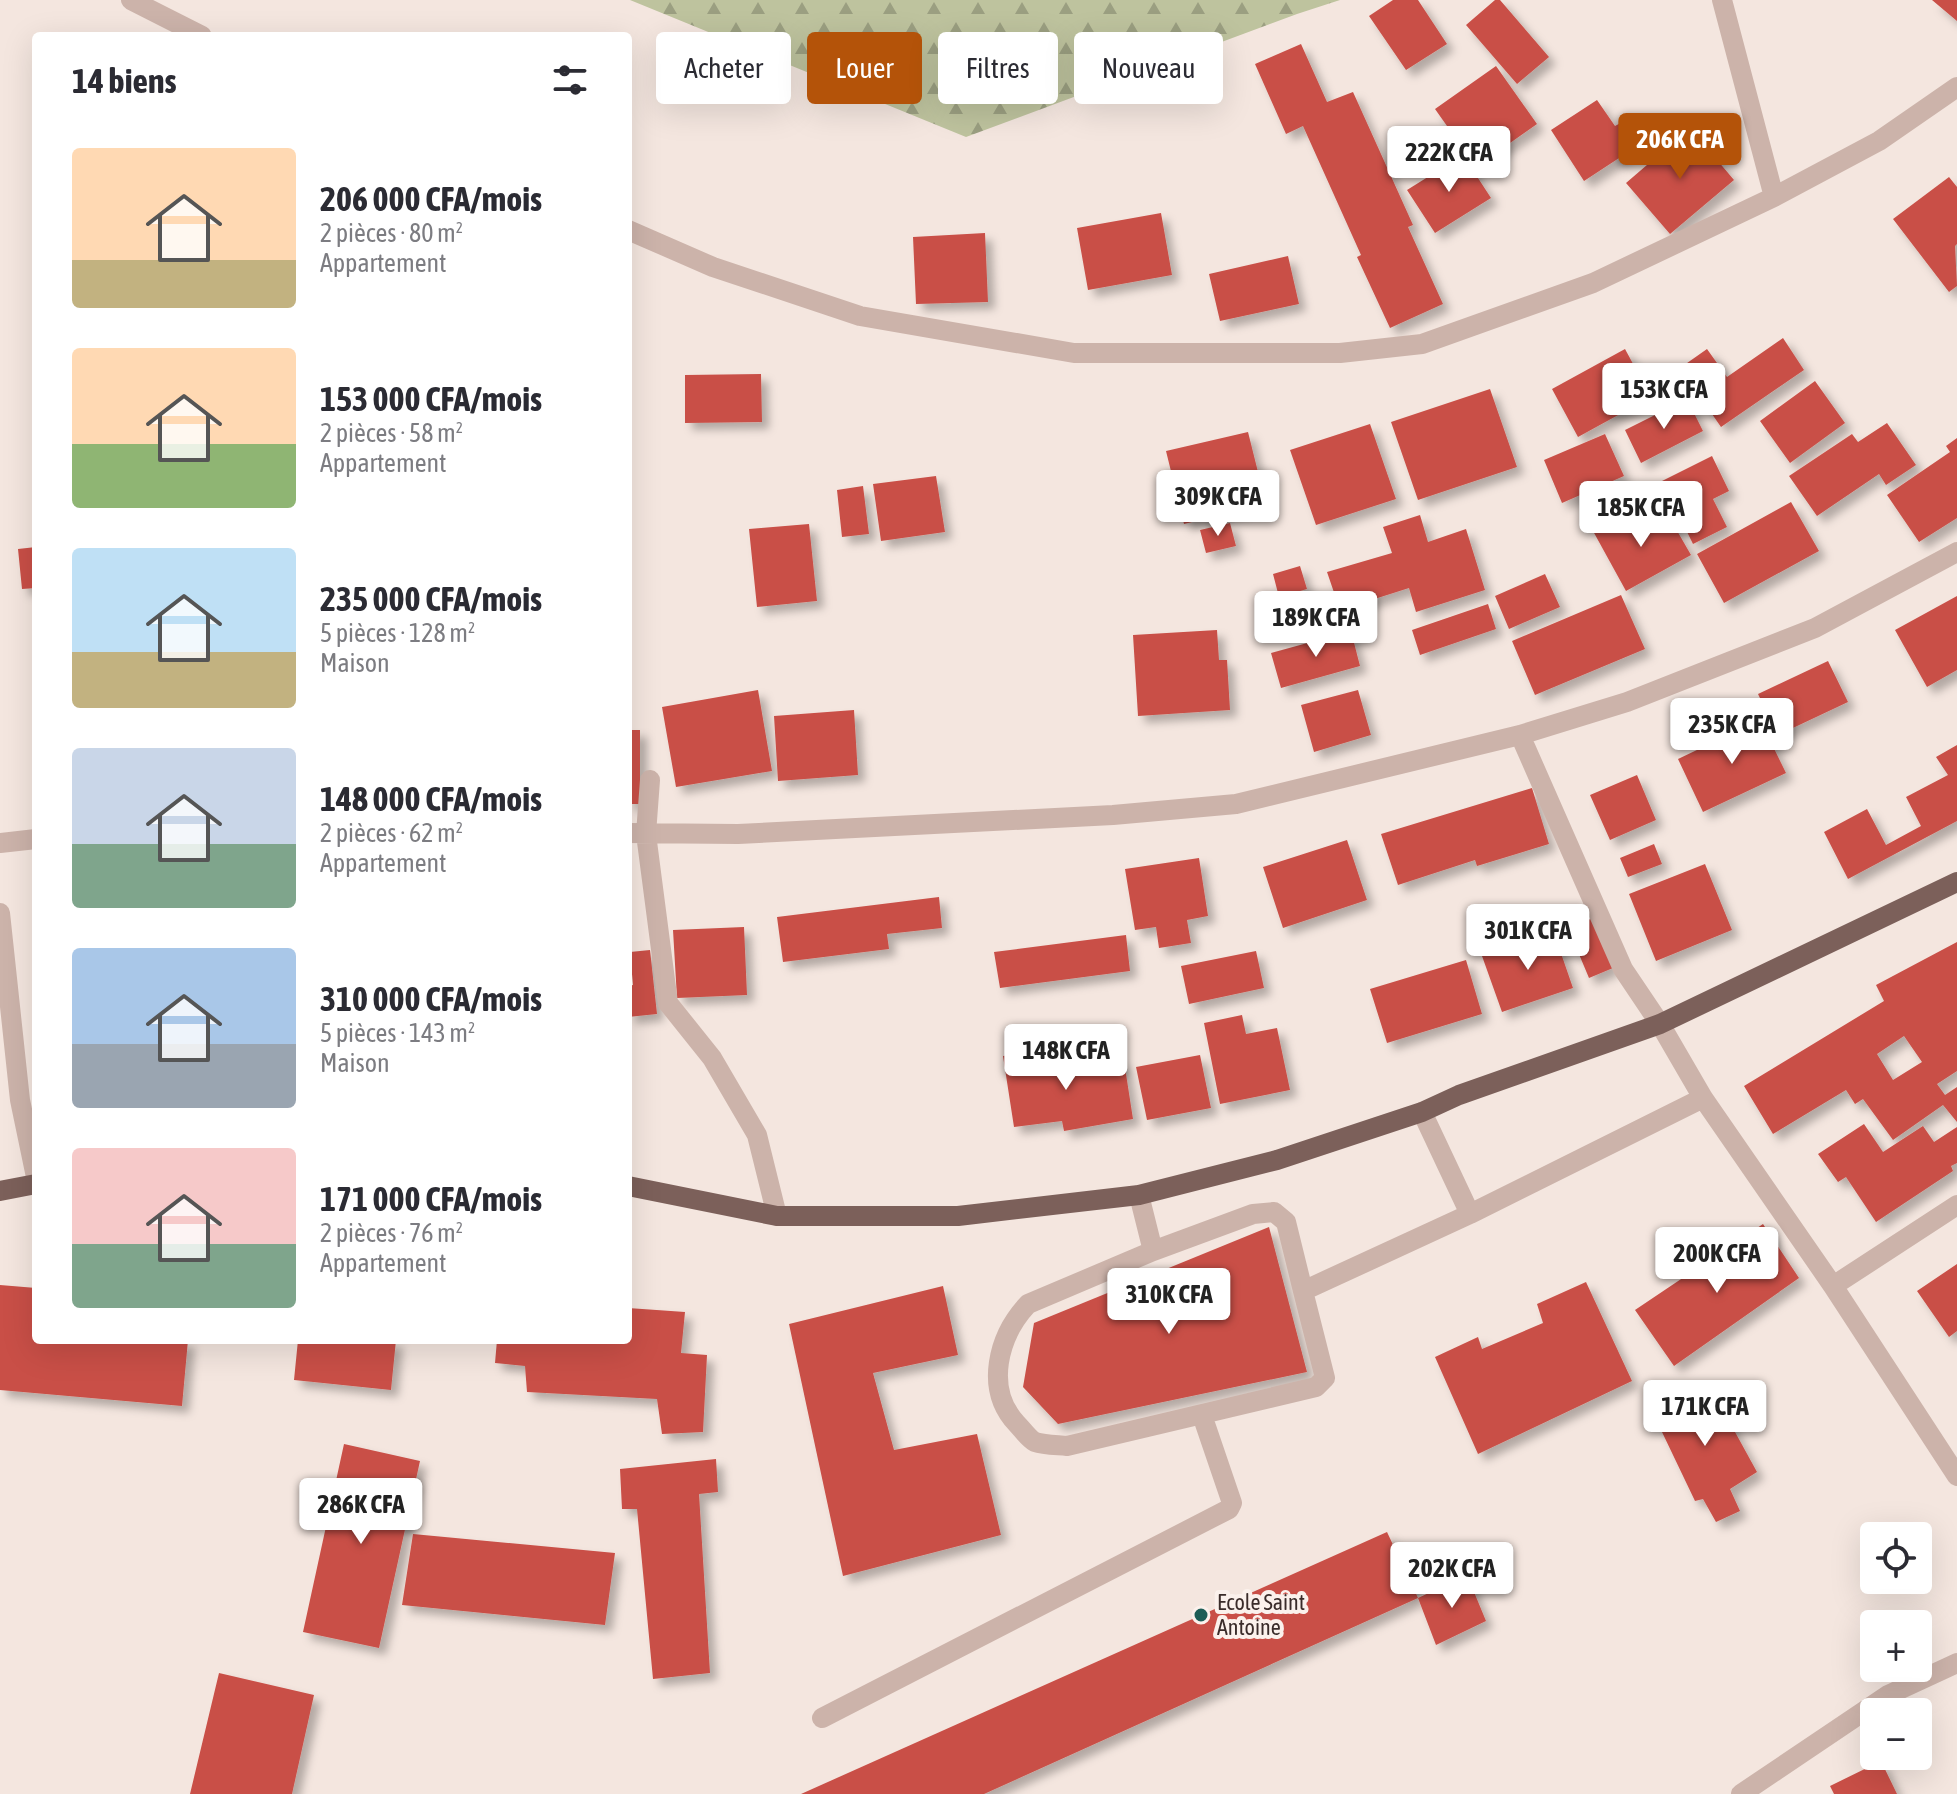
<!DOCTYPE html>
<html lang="fr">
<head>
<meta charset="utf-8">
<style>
	:root { --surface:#fff; --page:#f2f2f3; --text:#2b2b33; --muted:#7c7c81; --accent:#b45309 }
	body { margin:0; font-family:"Asap Condensed",sans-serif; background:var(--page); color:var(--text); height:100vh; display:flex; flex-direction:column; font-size:30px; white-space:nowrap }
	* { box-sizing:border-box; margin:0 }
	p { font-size:26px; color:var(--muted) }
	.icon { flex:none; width:44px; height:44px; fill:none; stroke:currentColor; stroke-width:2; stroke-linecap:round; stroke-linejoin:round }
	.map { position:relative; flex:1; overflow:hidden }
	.details { position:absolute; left:32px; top:32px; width:600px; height:1312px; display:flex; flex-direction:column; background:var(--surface); border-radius:8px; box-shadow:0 8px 32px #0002 }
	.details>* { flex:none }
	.hud { position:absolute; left:656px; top:32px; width:760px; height:72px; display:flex; gap:16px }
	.tools { position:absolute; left:1860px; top:1522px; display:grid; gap:16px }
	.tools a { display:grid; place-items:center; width:72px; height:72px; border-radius:8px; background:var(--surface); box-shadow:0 8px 32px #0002; font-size:40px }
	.price { position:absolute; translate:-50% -68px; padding:0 18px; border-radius:8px; background:#fff; color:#222; font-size:26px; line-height:52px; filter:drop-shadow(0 2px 4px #0008) }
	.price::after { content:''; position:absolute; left:50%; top:48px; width:24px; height:18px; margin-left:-12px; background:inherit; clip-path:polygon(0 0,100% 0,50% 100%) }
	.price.on { background:var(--accent); color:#fff }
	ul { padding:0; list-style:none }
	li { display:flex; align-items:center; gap:24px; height:200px; padding:0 40px }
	li span { display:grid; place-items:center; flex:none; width:224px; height:160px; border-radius:8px; color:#555 }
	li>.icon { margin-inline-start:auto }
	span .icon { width:96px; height:96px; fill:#fffc; stroke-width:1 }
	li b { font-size:34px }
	h2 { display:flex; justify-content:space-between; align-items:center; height:96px; padding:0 40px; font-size:34px }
	.tag { padding:0 28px; border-radius:8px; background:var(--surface); box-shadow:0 8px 32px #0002; font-size:28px; line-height:72px }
	.tag.on { background:var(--accent); color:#fff }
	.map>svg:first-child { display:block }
</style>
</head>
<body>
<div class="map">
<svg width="1957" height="1794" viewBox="0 0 1957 1794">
	<defs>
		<pattern id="forest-firs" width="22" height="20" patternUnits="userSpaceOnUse" patternTransform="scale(2)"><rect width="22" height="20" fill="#bec39e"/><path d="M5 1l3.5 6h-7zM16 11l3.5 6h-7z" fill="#9b9f81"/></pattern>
		<filter id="shadow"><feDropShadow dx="7" dy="7" stdDeviation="4" flood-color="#0004"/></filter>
	</defs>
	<rect width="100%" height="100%" fill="#f4e6df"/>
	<!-- forest -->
	<path fill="url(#forest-firs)" d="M630,0h710l-43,14 -331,123z"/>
	<!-- building -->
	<path fill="#c94f47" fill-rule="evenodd" filter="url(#shadow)" d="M1393,0h25l29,44 -41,26 -37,-54z
		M1495,0h5l49,57 -32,27 -51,-59z
		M1932,0h25v21z
		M1301,44l26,58 26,-10 60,133 -5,2 35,77 -53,24 -33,-71 4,-2 -58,-129 -17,8 -31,-70z
		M1496,66l41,58 -61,43 -41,-58z
		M1597,100l18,26 11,-6 16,23 -58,38 -33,-51z
		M1690,128l44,52 -64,54 -44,-51z
		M1463,155l28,43 -56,35 -28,-43z
		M1949,177l8,10v57l-2,2 2,40 -8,6 -56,-73z
		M1161,213l11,62 -84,15 -11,-62z
		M985,233l3,69 -72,2 -3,-67z
		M1288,256l11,48 -79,17 -11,-47z
		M1783,338l21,32 -83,57 -41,-59 27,-19 20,28z
		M1625,349l26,48 -73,40 -26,-48z
		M761,374l1,48 -77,1v-48z
		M1815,381l30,42 -55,40 -30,-42z
		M1490,389l27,78 -99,33 -27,-78z
		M1687,399l16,32 -62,32 -16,-33z
		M1887,423l29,42 -30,20 -7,-11 -62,42 -28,-40 63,-42 6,8z
		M1370,424l26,75 -80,26 -26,-75z
		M1248,432l18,72 -82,20 -18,-73z
		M1605,434l19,42 -62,27 -18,-43z
		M1957,438v80l-38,24 -32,-47 63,-43 -4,-6z
		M1712,456l17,35 -16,8 14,28 -34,17 -31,-63z
		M936,476l9,56 -64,9 -8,-57z
		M863,486l6,48 -27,3 -5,-47z
		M1791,502l28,49 -95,52 -27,-49z
		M1625,513l11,20 32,-18 23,40 -65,36 -33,-60z
		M1420,515l8,27 38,-13 19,61 -69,22 -7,-24 -69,22 -13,-38 65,-19 -9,-26z
		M1230,523l6,23 -30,7 -6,-23z
		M809,524l8,77 -60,6 -8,-78z
		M36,547v41l-14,1 -4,-40z
		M1300,566l7,23 -28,8 -6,-23z
		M1545,574l15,33 -51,22 -14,-33z
		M1621,595l24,54 -110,46 -23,-54z
		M1957,596v74l-30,17 -32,-57z
		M1488,604l8,25 -76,26 -8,-25z
		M1217,630l2,30h8l3,50 -92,6 -5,-81z
		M1351,631l9,35 -79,22 -10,-35z
		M1828,661l20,41 -70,33 -20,-41z
		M758,690l14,81 -96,16 -14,-80z
		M1358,690l13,45 -57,17 -13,-47z
		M854,710l4,65 -80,6 -4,-65z
		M1760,720l26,53 -83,39 -25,-53z
		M628,730h12v74h-12z
		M1957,745v76l-109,58 -24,-47 43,-23 19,36 35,-19 -15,-29 42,-22 -12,-18z
		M1637,775l19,45 -46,20 -20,-45z
		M1532,788l17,56 -72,22 -2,-6 -77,25 -17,-51z
		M1347,840l20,60 -84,28 -20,-61z
		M1654,844l8,20 -34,13 -8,-19z
		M1199,858l9,58 -21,4 4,23 -32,5 -3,-21 -21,3 -10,-61z
		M1705,864l27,66 -76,31 -27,-67z
		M939,897l3,31 -55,6 2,15 -106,13 -6,-45z
		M1593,918l20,50 -24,10 -21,-50z
		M744,927l3,68 -70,3 -4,-68z
		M1554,933l19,55 -71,24 -20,-56z
		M1126,935l4,36 -130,17 -6,-36z
		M1957,942v129l-20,13 8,11 12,-8v35l-14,-17 -50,35 -30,-41 -8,5 -9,-14 -73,44 -29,-48 140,-85 -8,-16zM1904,1036l18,26 -29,18 -16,-26z
		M650,950l7,64 -29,3v-31l5,-1 -3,-33z
		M1256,951l8,37 -75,16 -8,-38z
		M1466,960l16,54 -95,29 -17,-54z
		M1242,1015l4,19 31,-6 13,62 -70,14 -16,-81z
		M1051,1049l4,23 69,-11 9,58 -69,12 -2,-10 -48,6 -11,-71z
		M1200,1055l11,53 -64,12 -11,-53z
		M1864,1124l19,28 40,-26 11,16 23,-15v36l-6,3 2,5 -77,51 -30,-45 -8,5 -20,-28z
		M1763,1224l36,54 -125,88 -39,-56z
		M1269,1227l38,145 -249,52 -35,-37 11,-64z
		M1957,1264v67l-8,6 -32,-46z
		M1586,1282l46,99 -154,73 -43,-97 43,-20 4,12 61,-26 -6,-19z
		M0,1285l36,3v52h152l-6,66 -182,-16z
		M943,1286l15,69 -85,18 21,77 83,-16 24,101 -158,41 -54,-252z
		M628,1308l57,4 -4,41 26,2 -4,77 -41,2 -5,-35 -130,-7 -2,-26 -30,-3 2,-23h131z
		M298,1340h98l-5,50 -97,-10z
		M1707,1381l50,91 -27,17 10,22 -24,11 -13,-23 -8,2 -44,-92z
		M344,1444l76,17 -41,187 -76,-16z
		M716,1459l2,33 -19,2 11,179 -57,6 -16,-170h-15l-2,-40z
		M1387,1532l31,66 -434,196h-183z
		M413,1534l202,19 -10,72 -203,-20z
		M1467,1575l19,46 -50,24 -18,-47z
		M219,1673l95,22 -22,99h-102z
		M1881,1761l16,33h-63l-4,-8z"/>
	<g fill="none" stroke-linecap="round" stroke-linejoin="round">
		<!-- minor -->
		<path stroke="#ccb3aa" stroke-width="20" d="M131,0l71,36
			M1722,0l52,197
			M628,230l85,37 147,49 214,37h266l82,-9 171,-61 181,-86 105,-56 78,-54
			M1520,735l103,234 37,55 43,74 130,188 124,190
			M650,780l-4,54 22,169 44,55 45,77 20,81
			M628,833l110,1 375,-19 123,-11 284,-69 107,-33 188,-74 142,-76
			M0,843l36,-4
			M0,913l20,187 16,77
			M1422,1112l48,102
			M1139,1195l14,56
			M1833,1286l124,-81
			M1303,1291l22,87 -9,9 -249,59c-10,-1 -23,-1 -32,-4 -6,-3 -13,-13 -18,-18 -33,-35 -19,-88 11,-120l125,-53 100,-37 21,-2 12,10 17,69 167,-77 233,-116
			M822,1718l407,-209 3,-6 -30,-88
			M1741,1794l147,-99 69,-32"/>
		<!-- major -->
		<path stroke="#7c605a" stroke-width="20" d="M628,1186l149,30h181l181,-21 138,-35 145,-48 37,-17 201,-71 297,-142
			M0,1191l36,-7"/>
	</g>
	<!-- markers -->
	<circle fill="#1d5d56" stroke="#fbf1ec" stroke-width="3" cx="1201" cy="1615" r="8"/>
	<g text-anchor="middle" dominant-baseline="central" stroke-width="8" stroke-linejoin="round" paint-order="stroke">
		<!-- poi labels -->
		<g font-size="22" fill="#3a2c2a" stroke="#fbf1ec" text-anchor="start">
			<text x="1217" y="1602">Ecole Saint<tspan x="1217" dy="25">Antoine</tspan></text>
		</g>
	</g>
</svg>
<div class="tools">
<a><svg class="icon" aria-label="locate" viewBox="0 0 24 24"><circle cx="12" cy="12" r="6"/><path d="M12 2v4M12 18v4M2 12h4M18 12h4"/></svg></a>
<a>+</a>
<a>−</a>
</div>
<b class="price on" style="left:1680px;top:181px">206K CFA</b>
<b class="price" style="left:1449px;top:194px">222K CFA</b>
<b class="price" style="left:1664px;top:431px">153K CFA</b>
<b class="price" style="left:1218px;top:538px">309K CFA</b>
<b class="price" style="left:1641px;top:549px">185K CFA</b>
<b class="price" style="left:1316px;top:659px">189K CFA</b>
<b class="price" style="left:1732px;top:766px">235K CFA</b>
<b class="price" style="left:1528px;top:972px">301K CFA</b>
<b class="price" style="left:1066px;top:1092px">148K CFA</b>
<b class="price" style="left:1717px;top:1295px">200K CFA</b>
<b class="price" style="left:1169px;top:1336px">310K CFA</b>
<b class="price" style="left:1705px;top:1448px">171K CFA</b>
<b class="price" style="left:361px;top:1546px">286K CFA</b>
<b class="price" style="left:1452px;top:1610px">202K CFA</b>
<div class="hud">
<a class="tag">Acheter</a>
<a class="tag on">Louer</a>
<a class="tag">Filtres</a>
<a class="tag">Nouveau</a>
</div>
<section class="details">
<h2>14 biens<svg class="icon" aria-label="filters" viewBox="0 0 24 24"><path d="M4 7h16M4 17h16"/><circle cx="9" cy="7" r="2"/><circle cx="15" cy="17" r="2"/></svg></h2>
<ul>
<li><span style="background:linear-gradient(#ffd9b3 70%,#c2b280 0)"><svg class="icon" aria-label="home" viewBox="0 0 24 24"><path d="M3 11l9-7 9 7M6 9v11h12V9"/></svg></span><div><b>206 000 CFA/mois</b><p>2 pièces · 80 m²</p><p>Appartement</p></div></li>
<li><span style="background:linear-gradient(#ffd9b3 60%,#8fb573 0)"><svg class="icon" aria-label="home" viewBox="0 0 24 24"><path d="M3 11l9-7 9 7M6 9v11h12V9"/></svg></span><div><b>153 000 CFA/mois</b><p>2 pièces · 58 m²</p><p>Appartement</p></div></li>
<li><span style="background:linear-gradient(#bfe0f5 65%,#c2b280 0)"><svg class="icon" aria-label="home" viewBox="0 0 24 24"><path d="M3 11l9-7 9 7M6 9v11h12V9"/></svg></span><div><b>235 000 CFA/mois</b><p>5 pièces · 128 m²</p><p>Maison</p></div></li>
<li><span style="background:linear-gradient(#c9d6e8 60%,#7fa58c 0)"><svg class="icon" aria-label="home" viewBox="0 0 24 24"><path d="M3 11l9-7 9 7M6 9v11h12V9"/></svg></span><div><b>148 000 CFA/mois</b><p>2 pièces · 62 m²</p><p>Appartement</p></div></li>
<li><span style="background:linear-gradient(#a9c7e8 60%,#9aa5b1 0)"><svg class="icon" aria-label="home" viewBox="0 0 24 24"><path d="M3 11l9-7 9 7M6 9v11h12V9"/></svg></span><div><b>310 000 CFA/mois</b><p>5 pièces · 143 m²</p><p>Maison</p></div></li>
<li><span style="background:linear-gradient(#f6c9c9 60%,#7fa58c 0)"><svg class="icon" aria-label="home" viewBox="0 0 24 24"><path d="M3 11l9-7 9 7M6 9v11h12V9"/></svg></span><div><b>171 000 CFA/mois</b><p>2 pièces · 76 m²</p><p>Appartement</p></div></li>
</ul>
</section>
</div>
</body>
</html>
